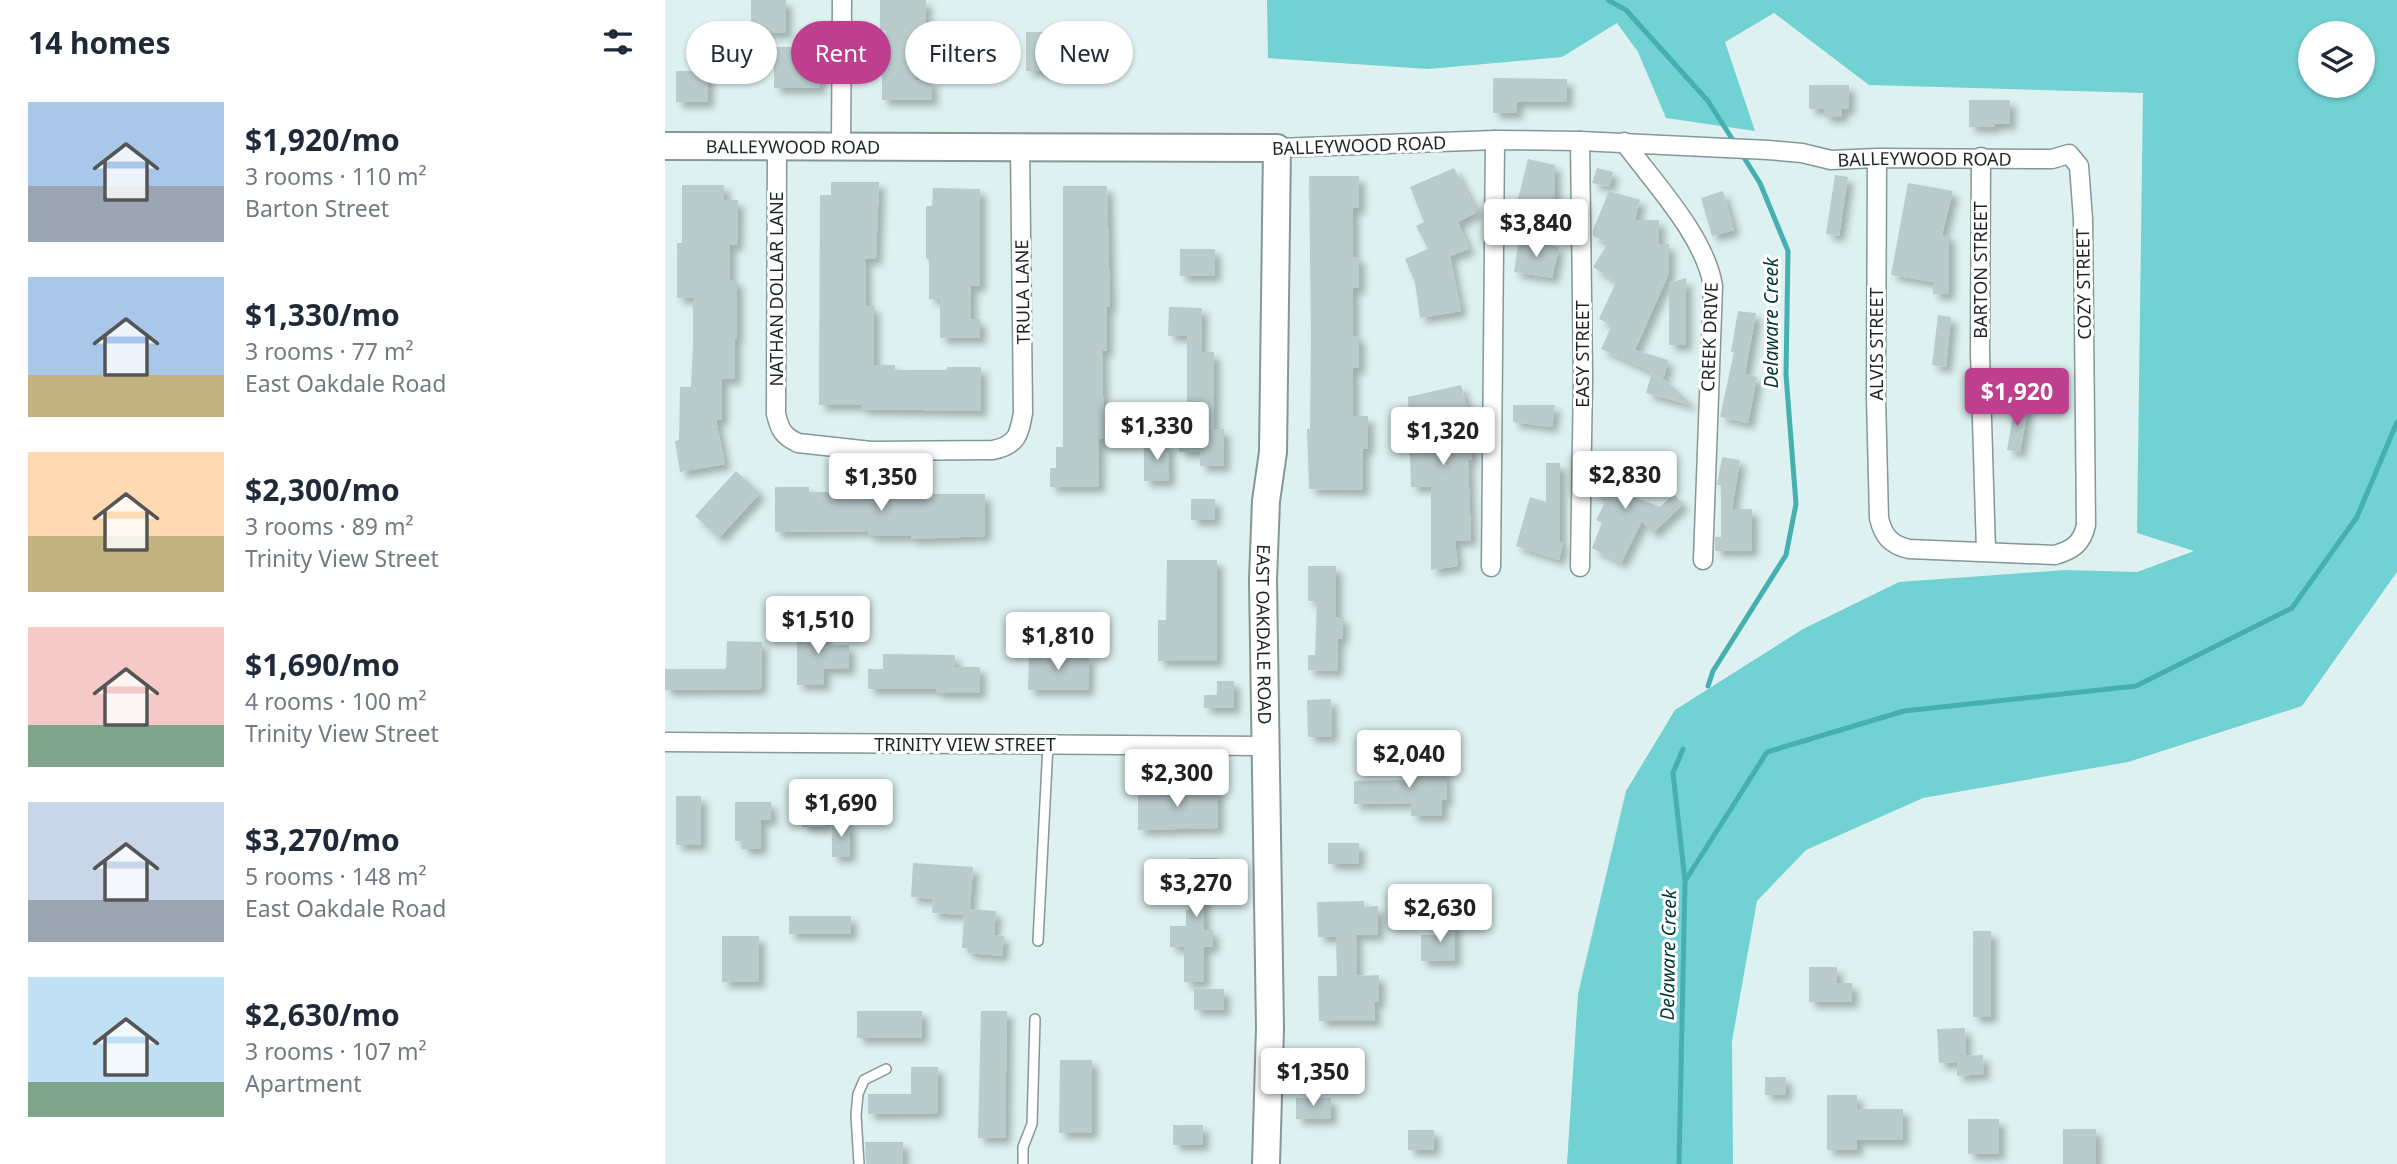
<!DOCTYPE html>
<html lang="en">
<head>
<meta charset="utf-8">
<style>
	:root { --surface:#fff; --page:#f6f6f7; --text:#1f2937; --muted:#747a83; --accent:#bd3f8e }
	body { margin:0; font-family:"Noto Sans",sans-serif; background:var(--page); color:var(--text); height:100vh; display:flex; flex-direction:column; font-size:26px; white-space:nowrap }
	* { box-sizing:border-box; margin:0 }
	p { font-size:23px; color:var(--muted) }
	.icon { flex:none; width:38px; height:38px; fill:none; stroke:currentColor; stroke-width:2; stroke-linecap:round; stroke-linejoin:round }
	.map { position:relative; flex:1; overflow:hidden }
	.panel { display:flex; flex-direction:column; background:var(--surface); width:665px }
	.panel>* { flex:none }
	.hud { position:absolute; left:21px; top:21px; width:665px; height:63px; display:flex; gap:14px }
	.tools { position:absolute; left:1633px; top:21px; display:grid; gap:14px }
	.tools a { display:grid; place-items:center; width:77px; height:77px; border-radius:50%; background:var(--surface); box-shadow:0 2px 5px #0004; font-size:35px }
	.price { position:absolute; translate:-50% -60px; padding:0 16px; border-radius:7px; background:#fff; color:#222; font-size:23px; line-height:46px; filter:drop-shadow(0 2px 4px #0008) }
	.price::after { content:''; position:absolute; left:50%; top:42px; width:21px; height:16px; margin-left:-10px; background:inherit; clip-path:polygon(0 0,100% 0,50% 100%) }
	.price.selected { background:var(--accent); color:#fff }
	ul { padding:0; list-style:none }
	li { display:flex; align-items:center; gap:21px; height:175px; padding:0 28px }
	li span { display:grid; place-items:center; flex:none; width:196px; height:140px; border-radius:0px; color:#555 }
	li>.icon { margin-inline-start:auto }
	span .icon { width:84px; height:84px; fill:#fffc; stroke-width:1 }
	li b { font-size:30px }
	h2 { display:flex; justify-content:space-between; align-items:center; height:84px; padding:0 28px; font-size:30px }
	.pill { padding:0 24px; border-radius:32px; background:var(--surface); box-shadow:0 2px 5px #0004; font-size:24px; line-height:63px }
	.pill.selected { background:var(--accent); color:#fff }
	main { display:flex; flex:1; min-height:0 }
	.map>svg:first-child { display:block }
</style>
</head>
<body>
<main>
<section class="panel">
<h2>14 homes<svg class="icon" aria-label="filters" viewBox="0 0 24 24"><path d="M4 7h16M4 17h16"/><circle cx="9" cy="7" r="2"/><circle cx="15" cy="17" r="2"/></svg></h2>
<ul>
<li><span style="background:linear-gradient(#a9c7e8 60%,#9aa5b1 0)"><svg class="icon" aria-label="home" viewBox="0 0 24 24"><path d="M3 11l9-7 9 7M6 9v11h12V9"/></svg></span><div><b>$1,920/mo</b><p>3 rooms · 110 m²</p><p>Barton Street</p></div></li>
<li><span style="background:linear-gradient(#a9c7e8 70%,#c2b280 0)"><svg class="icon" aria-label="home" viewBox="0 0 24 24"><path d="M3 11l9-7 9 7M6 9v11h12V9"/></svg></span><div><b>$1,330/mo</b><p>3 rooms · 77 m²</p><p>East Oakdale Road</p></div></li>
<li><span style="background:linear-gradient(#ffd9b3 60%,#c2b280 0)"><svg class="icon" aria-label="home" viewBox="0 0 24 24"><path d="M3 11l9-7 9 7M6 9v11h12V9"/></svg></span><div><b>$2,300/mo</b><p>3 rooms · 89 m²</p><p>Trinity View Street</p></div></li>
<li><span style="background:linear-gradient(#f6c9c9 70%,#7fa58c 0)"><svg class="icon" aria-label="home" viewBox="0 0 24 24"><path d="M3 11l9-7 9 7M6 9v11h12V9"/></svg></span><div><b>$1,690/mo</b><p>4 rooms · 100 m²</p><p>Trinity View Street</p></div></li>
<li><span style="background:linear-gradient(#c9d6e8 70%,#9aa5b1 0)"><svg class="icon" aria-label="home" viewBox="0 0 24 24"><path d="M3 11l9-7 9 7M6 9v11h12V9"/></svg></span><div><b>$3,270/mo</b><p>5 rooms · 148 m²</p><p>East Oakdale Road</p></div></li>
<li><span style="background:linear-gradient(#bfe0f5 75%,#7fa58c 0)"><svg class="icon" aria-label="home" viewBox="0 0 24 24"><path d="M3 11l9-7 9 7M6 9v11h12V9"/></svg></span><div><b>$2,630/mo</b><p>3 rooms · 107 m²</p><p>Apartment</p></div></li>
</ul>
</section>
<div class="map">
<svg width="1732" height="1164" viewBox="0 0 1732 1164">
	<defs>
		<filter id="shadow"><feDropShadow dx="6" dy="6" stdDeviation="3.5" flood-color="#0004"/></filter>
	</defs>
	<rect width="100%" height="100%" fill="#ddf1f0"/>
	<!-- green -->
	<path fill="#72d1d2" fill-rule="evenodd" d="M602,0h1130v572l-95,134 -174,56 -205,36 -117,52 -49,51 -25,140 1,123h-166l11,-170 48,-203 49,-81 128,-81 96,-47 166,-12 72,2 57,-21 -57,-18 6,-440 -274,-8 -95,-72 -49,29 30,89 -89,-13 -28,-66 -21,-29 -55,34 -134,12 -160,-11zM1698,33v53h-53v-53z"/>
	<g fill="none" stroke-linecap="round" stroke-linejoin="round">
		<!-- stream -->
		<path stroke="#46afb0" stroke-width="5" d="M943,0l18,10 82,91 28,44
			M1043,686l5,-15 73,-116 10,-51 -10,-129 2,-124 -28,-68 -19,-30
			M1020,881l82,-129 137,-41 232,-25 156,-78 65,-91 40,-95
			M1014,1164l6,-283 -12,-108 10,-24"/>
	</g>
	<!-- building -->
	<path fill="#b9cbcb" filter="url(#shadow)" d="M86,0h35v33h-35z
		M215,0h46v52h-10v28h16v20h-50v-40h4v-30h-6z
		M361,32h31v6h12v33h-43z
		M109,47h46v41h-46z
		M11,71h32v31h-32z
		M828,78l74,1v23h-50v11h-24z
		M1144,85h40v24h-7v8h-18v-8h-15z
		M1304,100h41v24h-15v3h-26z
		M863,159l27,6v46h-19l-1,5 -20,-5z
		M789,168l23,44 -19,10 11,27 -19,7 11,55 -41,7 -5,-36 -10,-23 23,-10 -12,-23 8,-4 -14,-35z
		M932,168l16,4 -4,15 -17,-4z
		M1170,175l13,2 -9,59 -13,-2z
		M644,176h50v32h-6v49h6v31h-6v48h6v32h-6v48h15v33h-5v41l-54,-1 -2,-60h3l1,-93z
		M166,182h48l-3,77h-11l1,47h8v59h21v5h52v-3h34v44l-120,-2v-4h-42l1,-210h11z
		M1243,183l45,8 -11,44h7v59h-16v-12l-42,-7z
		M17,185h42v15h14l-1,45h-7v35h7v59h-2v40h-13v41h-6l9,44 -45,8 -5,-31 4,-1 1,-53h11l2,-41v-48h-16v-55h5z
		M398,186h44l3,121h-3v44h-5l2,88h-5v48h-49v-19h6v-21h7z
		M268,188l47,1v97h-9v33h9v19h-40v-39h-11v-40h-3v-53h6z
		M944,191l31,9 -5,20h24v24h10v29l-34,77 33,10 -4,17 -5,-2 35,31 -48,-13 6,-21 -51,-23 11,-24 -13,-6 17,-37 -23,-15 15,-24 -15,-7v-6z
		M1058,191l11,39 -22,6 -11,-38z
		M854,238l40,9 -7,31 -38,-6z
		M515,249h35v27h-35z
		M1021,278v67h-17v-62z
		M504,307l33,1 -1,44h13v77h10v37h-24v-14h-21v-23h8v-93h-19z
		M1073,311l18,2 -11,61 12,3 -9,46 -28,-6 14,-65h-3z
		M1273,315l13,2 -5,50 -14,-2z
		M796,385l8,30 3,45h-4l3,80 -16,1 3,25 -27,4v-83h-20l-3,-90z
		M848,405h42l-3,22 -39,-5z
		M1350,405l13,2 -8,45 -13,-2z
		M479,444h25v37h-25z
		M943,456l29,14 -11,24 34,13 14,-13 9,10 -30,29 -11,-12 -21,42 -29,-15 10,-25 -6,-3 11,-21 -13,-5z
		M1057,457l18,3 -8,49h20v42h-37v-14h6v-52h-4z
		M881,463h14v79l3,1 -4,17 -43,-14 14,-49 16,5z
		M71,471l24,22 -41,45 -24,-22z
		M110,487h34v5h47v2h129v42l-74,3v-3h-43v-5l-93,1z
		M526,499h24v21h-24z
		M502,560h50v101h-59v-41h8z
		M643,566h28v51h7l-1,22h-4l-1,32 -29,-1v-15h7l2,-54h-9z
		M132,627h27v18h25v24h-25v16h-27z
		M62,641l35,1 -1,47 -96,1v-21h61z
		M218,654l72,1v12h25v26h-44v-4h-68v-20h15z
		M364,654l60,2 -1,34h-60z
		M552,681h17v27h-30v-13h13z
		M666,699l1,38h-24l-1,-37z
		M776,761v14h5l1,25h-5v16h-31v-13l-57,1v-23l54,-1v-18z
		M473,787l80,3v38l-80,2z
		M11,796h25v49h-25z
		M137,796h24v31h-24z
		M70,802h36v18h-10v29h-19v-8h-7z
		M167,822h18v35h-18z
		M663,843h31v21h-31z
		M524,858h29v32h-14v40h9v17h-9v35h-20v-35h-14v-21h16v-16h3z
		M248,863l60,4 -3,42 26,2 -2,24 10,1 -2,20 -34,-3v-5h-6l2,-33 -32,-2 1,-14 -22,-2z
		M699,901v6l14,-1v29h-22l1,41 22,-1v27h-5l1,19h-56l-1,-45h19l-1,-39h-18l-1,-35z
		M124,916h62v18h-62z
		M773,922h17v39h-34v-26h17z
		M1308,931h18v86h-18z
		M57,936h37v46h-37z
		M1144,967h28v16h15v19h-43z
		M529,989h30v21h-30z
		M192,1011h65v27h-65z
		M316,1011h26l-2,127h-27z
		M1300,1028l1,28 17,-1 1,19 -27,2v-14l-18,1 -2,-34z
		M395,1060h32v73h-33z
		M246,1067h27v46l-70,1v-20h43z
		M1100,1077h21v18h-21z
		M1162,1095h30v14h46v31h-46v10h-30z
		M631,1098h35v21h-35z
		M1303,1119h31v35h-31z
		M508,1125h30v20h-30z
		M1398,1129h33v35h-33z
		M743,1130h26v20h-26z
		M200,1142h38v22h-37z"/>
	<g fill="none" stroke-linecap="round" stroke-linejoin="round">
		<!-- lane casing -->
		<g stroke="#859797" stroke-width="12">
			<path id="lane" d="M373,941l10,-197
				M194,1164l-3,-49 2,-21 6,-14 22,-11
				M358,1164v-17l9,-23 3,-105"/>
		</g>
		<!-- street casing -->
		<g stroke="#859797" stroke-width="21">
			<g id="street">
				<path d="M959,142c30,41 81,94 89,144l-10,274"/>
				<path d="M112,146l-1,268c4,16 7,22 22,29l73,8 122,-1c24,-5 26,-15 30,-37l-3,-267"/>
				<path d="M176,146l1,-146"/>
				<path id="s1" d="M612,148l218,-8 85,1 188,9 34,3 29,7 46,-2 175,1 17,-5 10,12 4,53 3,306c-4,19 -14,25 -31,30l-146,-6c-18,-4 -26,-13 -30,-31l-3,-121 1,-239"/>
				<path d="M1316,157l-1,197 6,197"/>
				<path d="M826,567l4,-427"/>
				<path d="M915,567l3,-189 -3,-237"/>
				<path d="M0,742l599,4"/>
			</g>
		</g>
		<!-- secondary casing -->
		<g stroke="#859797" stroke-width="30">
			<g id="secondary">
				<path id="s2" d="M0,146l612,2 -4,304 -7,49 -3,79 7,448 -4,136"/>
			</g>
		</g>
		<!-- lane -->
		<use href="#lane" stroke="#fff" stroke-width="9"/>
		<!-- street -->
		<use href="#street" stroke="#fff" stroke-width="18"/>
		<!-- secondary -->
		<use href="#secondary" stroke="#fff" stroke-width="26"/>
	</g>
	<g text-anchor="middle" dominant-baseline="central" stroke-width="6" stroke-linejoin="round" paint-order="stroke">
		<!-- street labels -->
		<g font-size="18" fill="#1e2525" stroke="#fff">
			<text transform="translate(694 145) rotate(-2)">BALLEYWOOD ROAD</text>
			<text stroke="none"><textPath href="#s2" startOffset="128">BALLEYWOOD ROAD</textPath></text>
			<text stroke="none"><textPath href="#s1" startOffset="649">BALLEYWOOD ROAD</textPath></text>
			<text transform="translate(1315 270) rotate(-90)">BARTON STREET</text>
			<text transform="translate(1418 284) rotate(-91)">COZY STREET</text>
			<text transform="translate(111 289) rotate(-90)">NATHAN DOLLAR LANE</text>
			<text transform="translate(357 292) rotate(-91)">TRULA LANE</text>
			<text transform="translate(1044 337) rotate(-88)">CREEK DRIVE</text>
			<text transform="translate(1211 344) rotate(-90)">ALVIS STREET</text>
			<text transform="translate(917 354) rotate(-90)">EASY STREET</text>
			<text stroke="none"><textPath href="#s2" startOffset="1099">EAST OAKDALE ROAD</textPath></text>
			<text x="300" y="744">TRINITY VIEW STREET</text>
		</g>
		<!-- water labels -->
		<g font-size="19" font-style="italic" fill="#003435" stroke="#fff">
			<text transform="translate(1106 323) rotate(-90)">Delaware Creek</text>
			<text transform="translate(1003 955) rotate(-89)">Delaware Creek</text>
		</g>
	</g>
</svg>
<div class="tools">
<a><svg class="icon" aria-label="layers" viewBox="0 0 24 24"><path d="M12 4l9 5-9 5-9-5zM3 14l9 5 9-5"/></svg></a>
</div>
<b class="price" style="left:871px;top:259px">$3,840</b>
<b class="price selected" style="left:1352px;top:428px">$1,920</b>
<b class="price" style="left:492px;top:462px">$1,330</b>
<b class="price" style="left:778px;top:467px">$1,320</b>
<b class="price" style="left:960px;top:511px">$2,830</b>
<b class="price" style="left:216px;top:513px">$1,350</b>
<b class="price" style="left:153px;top:656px">$1,510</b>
<b class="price" style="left:393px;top:672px">$1,810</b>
<b class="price" style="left:744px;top:790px">$2,040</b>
<b class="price" style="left:512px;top:809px">$2,300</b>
<b class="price" style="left:176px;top:839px">$1,690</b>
<b class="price" style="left:531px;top:919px">$3,270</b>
<b class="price" style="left:775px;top:944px">$2,630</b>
<b class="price" style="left:648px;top:1108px">$1,350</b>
<div class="hud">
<a class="pill">Buy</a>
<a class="pill selected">Rent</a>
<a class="pill">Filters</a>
<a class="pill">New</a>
</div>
</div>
</main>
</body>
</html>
